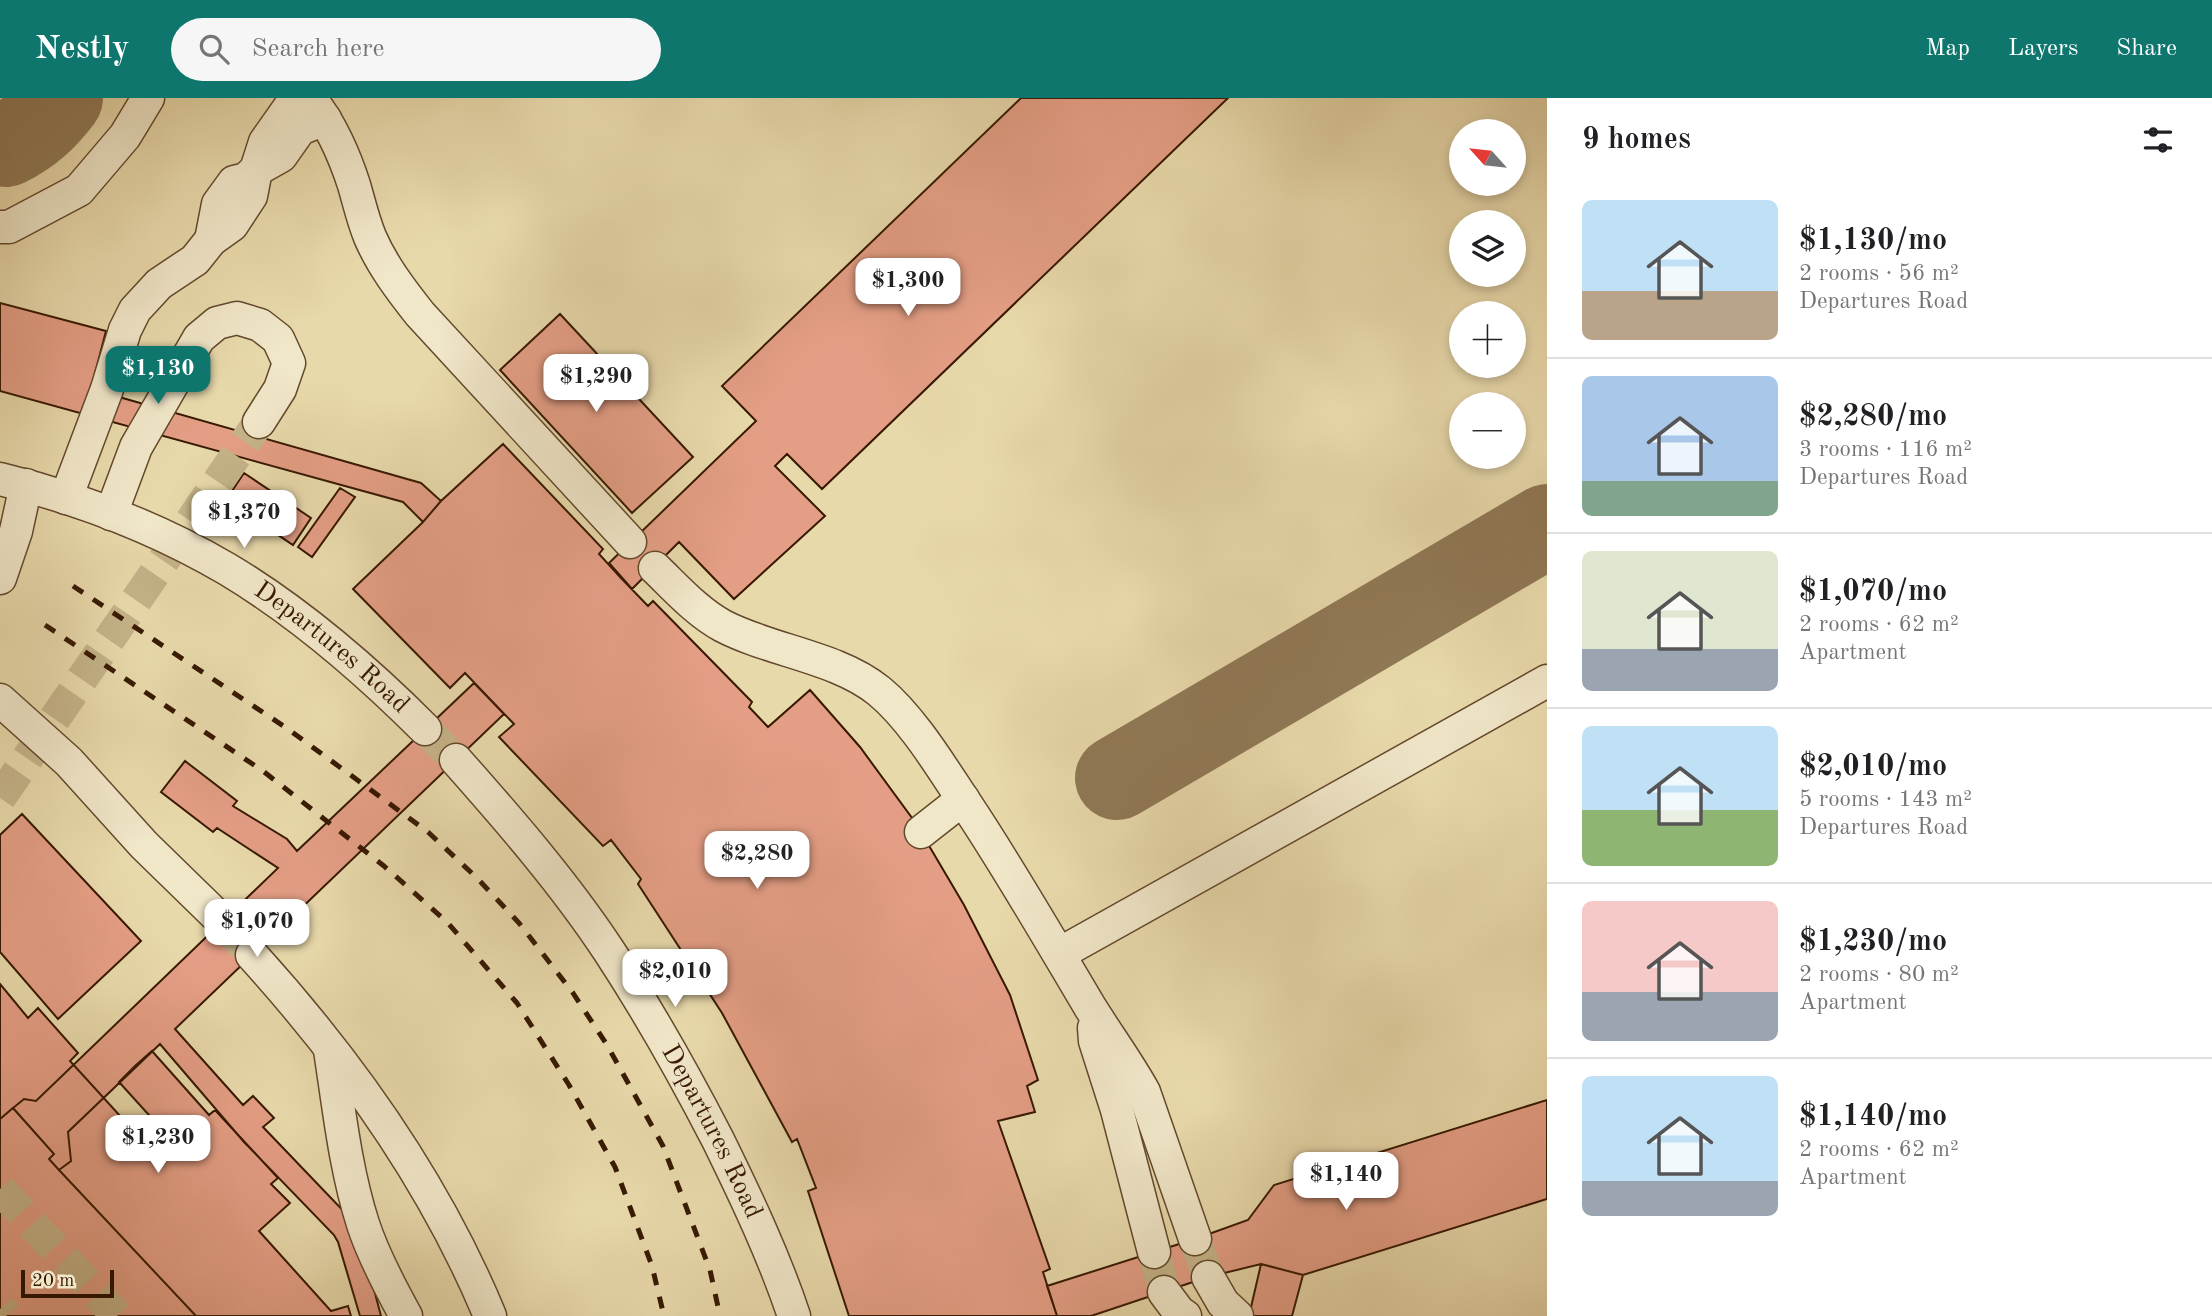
<!DOCTYPE html>
<html lang="en">
<head>
<meta charset="utf-8">
<style>
	:root { --surface:#fff; --page:#f6f6f6; --text:#202124; --muted:#757577; --line:#e0e0e0; --accent:#0f766e }
	body { margin:0; font-family:"Old Standard TT",serif; background:var(--page); color:var(--text); height:100vh; display:flex; flex-direction:column; font-size:26px; white-space:nowrap }
	* { box-sizing:border-box; margin:0 }
	p { font-size:23px; color:var(--muted) }
	.icon { flex:none; width:38px; height:38px; fill:none; stroke:currentColor; stroke-width:2; stroke-linecap:round; stroke-linejoin:round }
	.map { position:relative; flex:1; overflow:hidden }
	.drawer { display:flex; flex-direction:column; background:var(--surface); width:665px }
	.drawer>* { flex:none }
	.needle { width:46px; rotate:297deg }
	.buttons { position:absolute; left:1449px; top:21px; display:grid; gap:14px }
	.buttons a { display:grid; place-items:center; width:77px; height:77px; border-radius:50%; background:var(--surface); box-shadow:0 4px 10px #0003; font-size:35px }
	.scale { position:absolute; left:21px; bottom:18px; width:93px; box-sizing:border-box; padding-left:7px; border:4px solid #371902; border-top:0; font-size:19px; line-height:24px; white-space:nowrap; color:#371902; -webkit-text-stroke:5px #f0e6c8; paint-order:stroke }
	.price { position:absolute; translate:-50% -60px; padding:0 16px; border-radius:14px; background:#fff; color:#222; font-size:23px; line-height:46px; filter:drop-shadow(0 2px 4px #0008) }
	.price::after { content:''; position:absolute; left:50%; top:42px; width:21px; height:16px; margin-left:-10px; background:inherit; clip-path:polygon(0 0,100% 0,50% 100%) }
	.price.on { background:var(--accent); color:#fff }
	ul { padding:0; list-style:none }
	li { display:flex; align-items:center; gap:21px; height:175px; padding:0 35px }
	li+li { border-top:2px solid var(--line) }
	li span { display:grid; place-items:center; flex:none; width:196px; height:140px; border-radius:10px; color:#555 }
	li>.icon { margin-inline-start:auto }
	span .icon { width:84px; height:84px; fill:#fffc; stroke-width:1 }
	li b { font-size:30px }
	h2 { display:flex; justify-content:space-between; align-items:center; height:84px; padding:0 35px; font-size:30px }
	header { display:flex; align-items:center; gap:42px; box-sizing:border-box; height:98px; padding:0 35px; background:var(--accent); color:#fff }
	header strong { font-size:33px }
	nav { display:flex; gap:38px; margin-inline-start:auto; font-size:24px }
	.search { width:490px; height:63px; background:var(--page); display:flex; align-items:center; gap:18px; box-sizing:border-box; padding:0 24px; border-radius:38px; color:var(--muted); font-size:26px }
	main { display:flex; flex:1; min-height:0 }
	.map>svg:first-child { display:block }
</style>
</head>
<body>
<header>
<strong>Nestly</strong>
<div class="search"><svg class="icon" aria-label="search" viewBox="0 0 24 24"><circle cx="10" cy="10" r="6"/><path d="M15 15l6 6"/></svg>Search here</div>
<nav><a>Map</a><a>Layers</a><a>Share</a></nav>
</header>
<main>
<div class="map">
<svg width="1547" height="1218" viewBox="0 0 1547 1218">
	<rect width="100%" height="100%" fill="#e8d9ab"/>
	<filter id="stains"><feTurbulence type="fractalNoise" baseFrequency=".00286" numOctaves="4"/><feColorMatrix values="0 0 0 0 .2 0 0 0 0 .09 0 0 0 0 .02 0 0 0 .5 -.17"/></filter>
	<radialGradient id="worn" r=".72"><stop offset=".6" stop-color="#630" stop-opacity="0"/><stop offset="1" stop-color="#630" stop-opacity=".3"/></radialGradient>
	<g fill="none" stroke-linecap="round" stroke-linejoin="round">
		<!-- taxiway -->
		<path stroke="#907956" stroke-width="84" d="M6,47c24,-12 39,-26 55,-47
			M1117,680l430,-252"/>
	</g>
	<!-- building -->
	<path fill="#e49e85" stroke="#371902" stroke-width="2" d="M1021,0h207l-406,391 -35,-35 -12,12 50,50 -91,83 -55,-57 -47,47 -23,-26 147,-142 -34,-35z
		M0,205l106,28 -15,58 330,94 20,18 -18,21 -20,-20 -403,-111z
		M560,216l133,143 -61,56 -132,-143z
		M503,346l100,105 -4,5 22,24 27,28 5,-5 99,101 -3,5 19,20 42,-37 50,57 55,75 49,83 46,90 28,85 -11,6 8,26 -37,9 52,148 -7,3 14,44h-208l-41,-125 8,-3 -19,-49 -5,3 -70,-129 -84,-129 3,-5 -30,-39 -8,6 -104,-109 15,-13 -49,-51 -15,15 -97,-99 70,-67 18,-21z
		M244,375l67,45 -18,27 -67,-45z
		M340,390l15,9 -43,60 -14,-10z
		M474,585l30,31 -329,315 68,76 10,-9 21,22 -11,9 92,96 4,10 22,83h-21l-22,-74 -4,-7 -90,-93 -84,-98 -92,88 3,29 -12,9 -10,-11 5,-5 -41,-46 11,-9 12,2 242,-233 -61,-40 -4,4 -52,-40 24,-31 52,40 -4,5 54,33 10,12z
		M22,716l119,127 -83,78 -58,-67v-117z
		M0,886l28,34 10,-10 40,45 -8,8 92,101 15,-16 -58,-64 16,-16 17,-15 57,64 6,-5 63,68 -7,6 19,19 -31,28 72,80 17,-5 3,10h-155l-137,-146 -10,-11 5,-5 -41,-46 -13,11z
		M1547,1002v99l-244,76 -42,-11 -53,13 -117,39h-34l-10,-30 148,-47 53,-19 26,-35z
		M13,1010l41,46 -5,5 10,11 137,146h-196v-197z
		M1261,1166l42,11 -11,41h-43z"/>
	<g fill="none" stroke-linecap="round" stroke-linejoin="round">
		<!-- minor-tunnel -->
		<path stroke="#c5b389" stroke-width="32" stroke-dasharray="32 16" stroke-linecap="butt" d="M425,631l31,31
			M0,700l259,-376
			M223,824l29,33
			M0,1091l117,127
			M1195,1141l13,38
			M1154,1154l10,40
			M0,1211l6,7"/>
		<!-- minor casing -->
		<g stroke="#63492c" stroke-width="35">
			<g id="minor">
				<path d="M310,0c20,25 34,56 44,87 5,17 9,35 16,52 12,28 31,53 50,77l210,228"/>
				<path d="M0,129h9l70,-37 46,-54 23,-38"/>
				<path d="M211,142l7,-36 16,-22 12,-3 10,-9 9,-28 26,-37 3,-7"/>
				<path id="s1" d="M0,381c78,19 157,49 227,90 72,43 139,101 198,160"/>
				<path d="M66,400l41,-109 18,-59 10,-20 24,-26 36,-24 16,-20 21,-15 19,-29 5,-26 25,-14 19,-27 25,-10"/>
				<path d="M111,416l25,-67 63,-109 18,-15 20,-5 23,7 18,14 11,24 -9,26 -21,33"/>
				<path d="M655,470c21,20 42,44 68,58 48,25 114,31 156,65 33,27 63,77 87,113 44,66 83,134 124,203 18,29 38,56 54,85l51,147"/>
				<path d="M0,480l16,-47 10,-46"/>
				<path d="M0,602l69,62 75,83 79,77"/>
				<path id="s2" d="M456,662c54,61 108,123 153,191 40,61 76,125 109,189 28,57 56,116 76,176"/>
				<path d="M921,734l42,-33"/>
				<path d="M1059,856l488,-273"/>
				<path d="M252,857c97,107 183,228 238,361"/>
				<path d="M1094,930l1,13 22,69 37,142"/>
				<path d="M330,952c9,58 15,118 33,174 10,31 27,63 43,92"/>
				<path d="M1208,1179l15,26 14,13"/>
				<path d="M1164,1194l15,20 6,4"/>
			</g>
		</g>
		<!-- minor -->
		<use href="#minor" stroke="#f0e6c8" stroke-width="32"/>
		<!-- rail -->
		<path stroke="#371902" stroke-width="5" stroke-dasharray="12 12" stroke-linecap="butt" d="M73,488l215,143 140,103 49,46 42,45 54,70 34,52 56,101 47,124 10,46
			M45,527l218,146 121,95 63,56 70,81 52,82 46,82 37,99 12,50"/>
	</g>
	<g text-anchor="middle" dominant-baseline="central" stroke-width="6" stroke-linejoin="round" paint-order="stroke">
		<!-- street labels -->
		<g font-size="26" fill="#371902" stroke="#f0e6c8">
			<text stroke="none"><textPath href="#s1" startOffset="376">Departures Road</textPath></text>
			<text stroke="none"><textPath href="#s2" startOffset="453">Departures Road</textPath></text>
		</g>
	</g>
	<rect width="100%" height="100%" filter="url(#stains)"/>
	<rect width="100%" height="100%" fill="url(#worn)"/>
</svg>
<div class="buttons">
<a><svg class="needle" viewBox="-14 -14 28 28"><path d="M0-13l5 13h-10z" fill="#e53935"/><path d="M0 13l5-13h-10z" fill="#757577"/></svg></a>
<a><svg class="icon" aria-label="layers" viewBox="0 0 24 24"><path d="M12 4l9 5-9 5-9-5zM3 14l9 5 9-5"/></svg></a>
<a>+</a>
<a>−</a>
</div>
<div class="scale">20 m</div>
<b class="price" style="left:908px;top:220px">$1,300</b>
<b class="price on" style="left:158px;top:308px">$1,130</b>
<b class="price" style="left:596px;top:316px">$1,290</b>
<b class="price" style="left:244px;top:452px">$1,370</b>
<b class="price" style="left:757px;top:793px">$2,280</b>
<b class="price" style="left:257px;top:861px">$1,070</b>
<b class="price" style="left:675px;top:911px">$2,010</b>
<b class="price" style="left:158px;top:1077px">$1,230</b>
<b class="price" style="left:1346px;top:1114px">$1,140</b>
</div>
<section class="drawer">
<h2>9 homes<svg class="icon" aria-label="filters" viewBox="0 0 24 24"><path d="M4 7h16M4 17h16"/><circle cx="9" cy="7" r="2"/><circle cx="15" cy="17" r="2"/></svg></h2>
<ul>
<li><span style="background:linear-gradient(#bfe0f5 65%,#b9a48a 0)"><svg class="icon" aria-label="home" viewBox="0 0 24 24"><path d="M3 11l9-7 9 7M6 9v11h12V9"/></svg></span><div><b>$1,130/mo</b><p>2 rooms · 56 m²</p><p>Departures Road</p></div></li>
<li><span style="background:linear-gradient(#a9c7e8 75%,#7fa58c 0)"><svg class="icon" aria-label="home" viewBox="0 0 24 24"><path d="M3 11l9-7 9 7M6 9v11h12V9"/></svg></span><div><b>$2,280/mo</b><p>3 rooms · 116 m²</p><p>Departures Road</p></div></li>
<li><span style="background:linear-gradient(#dfe7d0 70%,#9aa5b1 0)"><svg class="icon" aria-label="home" viewBox="0 0 24 24"><path d="M3 11l9-7 9 7M6 9v11h12V9"/></svg></span><div><b>$1,070/mo</b><p>2 rooms · 62 m²</p><p>Apartment</p></div></li>
<li><span style="background:linear-gradient(#bfe0f5 60%,#8fb573 0)"><svg class="icon" aria-label="home" viewBox="0 0 24 24"><path d="M3 11l9-7 9 7M6 9v11h12V9"/></svg></span><div><b>$2,010/mo</b><p>5 rooms · 143 m²</p><p>Departures Road</p></div></li>
<li><span style="background:linear-gradient(#f6c9c9 65%,#9aa5b1 0)"><svg class="icon" aria-label="home" viewBox="0 0 24 24"><path d="M3 11l9-7 9 7M6 9v11h12V9"/></svg></span><div><b>$1,230/mo</b><p>2 rooms · 80 m²</p><p>Apartment</p></div></li>
<li><span style="background:linear-gradient(#bfe0f5 75%,#9aa5b1 0)"><svg class="icon" aria-label="home" viewBox="0 0 24 24"><path d="M3 11l9-7 9 7M6 9v11h12V9"/></svg></span><div><b>$1,140/mo</b><p>2 rooms · 62 m²</p><p>Apartment</p></div></li>
</ul>
</section>
</main>
</body>
</html>
